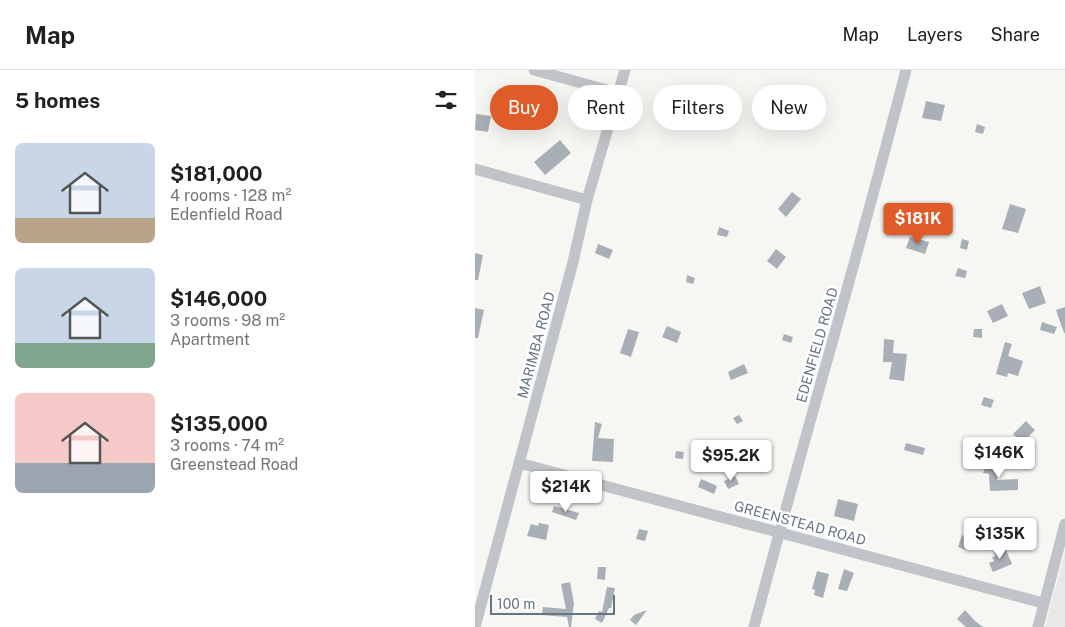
<!DOCTYPE html>
<html lang="en">
<head>
<meta charset="utf-8">
<style>
	:root { --surface:#fff; --page:#f2f2f2; --text:#202124; --muted:#757577; --line:#e0e0e0; --accent:#e05b2a }
	body { margin:0; font-family:"Public Sans",sans-serif; background:var(--page); color:var(--text); height:100vh; display:flex; flex-direction:column; font-size:19px; white-space:nowrap }
	* { box-sizing:border-box; margin:0 }
	p { font-size:16px; color:var(--muted) }
	.icon { flex:none; width:28px; height:28px; fill:none; stroke:currentColor; stroke-width:2; stroke-linecap:round; stroke-linejoin:round }
	.map { position:relative; flex:1; overflow:hidden }
	.panel { display:flex; flex-direction:column; background:var(--surface); width:475px }
	.panel>* { flex:none }
	.banner { position:absolute; left:15px; top:15px; width:475px; height:45px; display:flex; gap:10px }
	.scale { position:absolute; left:15px; bottom:12px; width:125px; box-sizing:border-box; padding-left:5px; border:2px solid #667584; border-top:0; font-size:14px; line-height:18px; white-space:nowrap; color:#667584; -webkit-text-stroke:4px #fff; paint-order:stroke }
	.price { position:absolute; translate:-50% -42px; padding:0 11px; border-radius:5px; background:#fff; color:#222; font-size:16px; line-height:32px; filter:drop-shadow(0 1px 2px #0008) }
	.price::after { content:''; position:absolute; left:50%; top:30px; width:15px; height:11px; margin-left:-8px; background:inherit; clip-path:polygon(0 0,100% 0,50% 100%) }
	.price.selected { background:var(--accent); color:#fff }
	ul { padding:0; list-style:none }
	li { display:flex; align-items:center; gap:15px; height:125px; padding:0 15px }
	li span { display:grid; place-items:center; flex:none; width:140px; height:100px; border-radius:8px; color:#555 }
	li>.icon { margin-inline-start:auto }
	span .icon { width:60px; height:60px; fill:#fffc; stroke-width:1 }
	li b { font-size:21px }
	h2 { display:flex; justify-content:space-between; align-items:center; height:60px; padding:0 15px; font-size:21px }
	.chip { padding:0 18px; border-radius:22px; background:var(--surface); box-shadow:0 5px 20px #0002; font-size:18px; line-height:45px }
	.chip.selected { background:var(--accent); color:#fff }
	header { display:flex; align-items:center; gap:30px; box-sizing:border-box; height:70px; padding:0 25px; background:var(--surface); border-bottom:1px solid var(--line) }
	header strong { font-size:24px }
	nav { display:flex; gap:28px; margin-inline-start:auto; font-size:18px }
	main { display:flex; flex:1; min-height:0 }
	.map>svg:first-child { display:block }
</style>
</head>
<body>
<header>
<strong>Map</strong>
<nav><a>Map</a><a>Layers</a><a>Share</a></nav>
</header>
<main>
<section class="panel">
<h2>5 homes<svg class="icon" aria-label="filters" viewBox="0 0 24 24"><path d="M4 7h16M4 17h16"/><circle cx="9" cy="7" r="2"/><circle cx="15" cy="17" r="2"/></svg></h2>
<ul>
<li><span style="background:linear-gradient(#c9d6e8 75%,#b9a48a 0)"><svg class="icon" aria-label="home" viewBox="0 0 24 24"><path d="M3 11l9-7 9 7M6 9v11h12V9"/></svg></span><div><b>$181,000</b><p>4 rooms · 128 m²</p><p>Edenfield Road</p></div></li>
<li><span style="background:linear-gradient(#c9d6e8 75%,#7fa58c 0)"><svg class="icon" aria-label="home" viewBox="0 0 24 24"><path d="M3 11l9-7 9 7M6 9v11h12V9"/></svg></span><div><b>$146,000</b><p>3 rooms · 98 m²</p><p>Apartment</p></div></li>
<li><span style="background:linear-gradient(#f6c9c9 70%,#9aa5b1 0)"><svg class="icon" aria-label="home" viewBox="0 0 24 24"><path d="M3 11l9-7 9 7M6 9v11h12V9"/></svg></span><div><b>$135,000</b><p>3 rooms · 74 m²</p><p>Greenstead Road</p></div></li>
</ul>
</section>
<div class="map">
<svg width="590" height="557" viewBox="0 0 590 557">
	<rect width="100%" height="100%" fill="#f6f7f3"/>
	<!-- built -->
	<path fill="#e7e8e7" d="M590,482v75h-20z"/>
	<!-- building -->
	<path fill="#a8afb6" d="M451,31l19,4 -4,16 -19,-3z
		M1,44l15,2 -3,16 -13,-2z
		M59,47l3,8 -9,2 -2,-7z
		M502,54l8,3 -2,7 -8,-2z
		M85,70l11,13 -26,22 -11,-13z
		M317,122l9,7 -15,18 -8,-8z
		M535,134l16,5 -8,24 -16,-4z
		M244,157l10,4 -2,6 -10,-2z
		M435,167l19,5 -4,12 -19,-6z
		M487,169l7,2 -2,9 -7,-2z
		M123,174l15,6 -4,9 -14,-6z
		M301,179l10,8 -9,12 -10,-8z
		M0,183l8,2 -5,25h-3z
		M483,198l9,3 -2,7 -10,-2z
		M212,205l8,3 -2,6 -7,-2z
		M565,216l6,17 -17,6 -7,-16z
		M527,234l6,12 -15,7 -6,-12z
		M590,237v26h-1l-8,-23z
		M0,238l9,2 -6,28h-3z
		M567,252l15,5 -3,7 -14,-4z
		M192,256l14,6 -4,11 -15,-6z
		M153,259l11,3 -8,25 -11,-4z
		M499,259h8v9l-9,-1z
		M309,264l9,3 -2,6 -9,-3z
		M409,269l10,1 -1,13 14,1 -3,27 -15,-2 3,-17h-9z
		M530,272l7,2 -4,12 15,5 -5,15 -10,-3 -1,4 -11,-3z
		M269,294l4,9 -17,7 -3,-8z
		M509,327l10,3 -3,8 -10,-3z
		M264,345l4,6 -6,3 -4,-6z
		M551,351l9,9 -13,13 -9,-9z
		M120,352l7,2 -4,14 16,1 -1,23 -21,-1z
		M431,373l19,5 -2,7 -19,-5z
		M201,381l8,1 -1,7 -8,-1z
		M512,392l15,5 -5,13 21,-1v11l-28,1 -1,-17 -6,-1z
		M260,406l4,8 -11,5 -4,-8z
		M226,409l16,7 -3,8 -16,-7z
		M363,429l20,5 -4,17 -20,-5z
		M79,436l25,7 -3,7 -24,-8z
		M64,453l10,2 -3,15 -19,-4 4,-12 7,2z
		M164,459l9,2 -3,10 -9,-2z
		M487,465l9,4 -5,11 -8,-3z
		M530,478l7,16 -19,8 -4,-9 5,-2 -2,-4 4,-1 -2,-3z
		M123,497h8l-1,13 -8,-1z
		M369,499l10,4 -7,18 -9,-2z
		M342,501l12,3 -6,24 -9,-3 1,-5 -3,-1z
		M95,512l4,21 -3,24h-2l-2,-10 -25,-2 1,-8 23,2 -5,-25z
		M132,517l8,1 -4,20h-2l-7,15 -7,-4 4,-8 3,1z
		M172,540l-11,15 -6,-5 4,-5z
		M490,540l10,11 8,6h-17l-9,-8z"/>
	<g fill="none" stroke-linecap="round" stroke-linejoin="round">
		<!-- minor -->
		<path stroke="#c0c3c7" stroke-width="11" d="M59,0l84,23
			M0,99l112,31
			M44,393l524,140
			M0,557l98,-365 14,-62 38,-130
			M279,557c49,-186 104,-370 152,-557
			M563,557l27,-103"/>
	</g>
	<g text-anchor="middle" dominant-baseline="central" stroke-width="5" stroke-linejoin="round" paint-order="stroke">
		<!-- street labels -->
		<g font-size="14" fill="#667584" stroke="#fff">
			<text transform="translate(61 275) rotate(-75)">MARIMBA ROAD</text>
			<text transform="translate(342 275) rotate(-74)">EDENFIELD ROAD</text>
			<text transform="translate(325 453) rotate(15)">GREENSTEAD ROAD</text>
		</g>
	</g>
</svg>
<div class="scale">100 m</div>
<b class="price selected" style="left:443px;top:175px">$181K</b>
<b class="price" style="left:524px;top:409px">$146K</b>
<b class="price" style="left:256px;top:412px">$95.2K</b>
<b class="price" style="left:91px;top:443px">$214K</b>
<b class="price" style="left:525px;top:490px">$135K</b>
<div class="banner">
<a class="chip selected">Buy</a>
<a class="chip">Rent</a>
<a class="chip">Filters</a>
<a class="chip">New</a>
</div>
</div>
</main>
</body>
</html>
